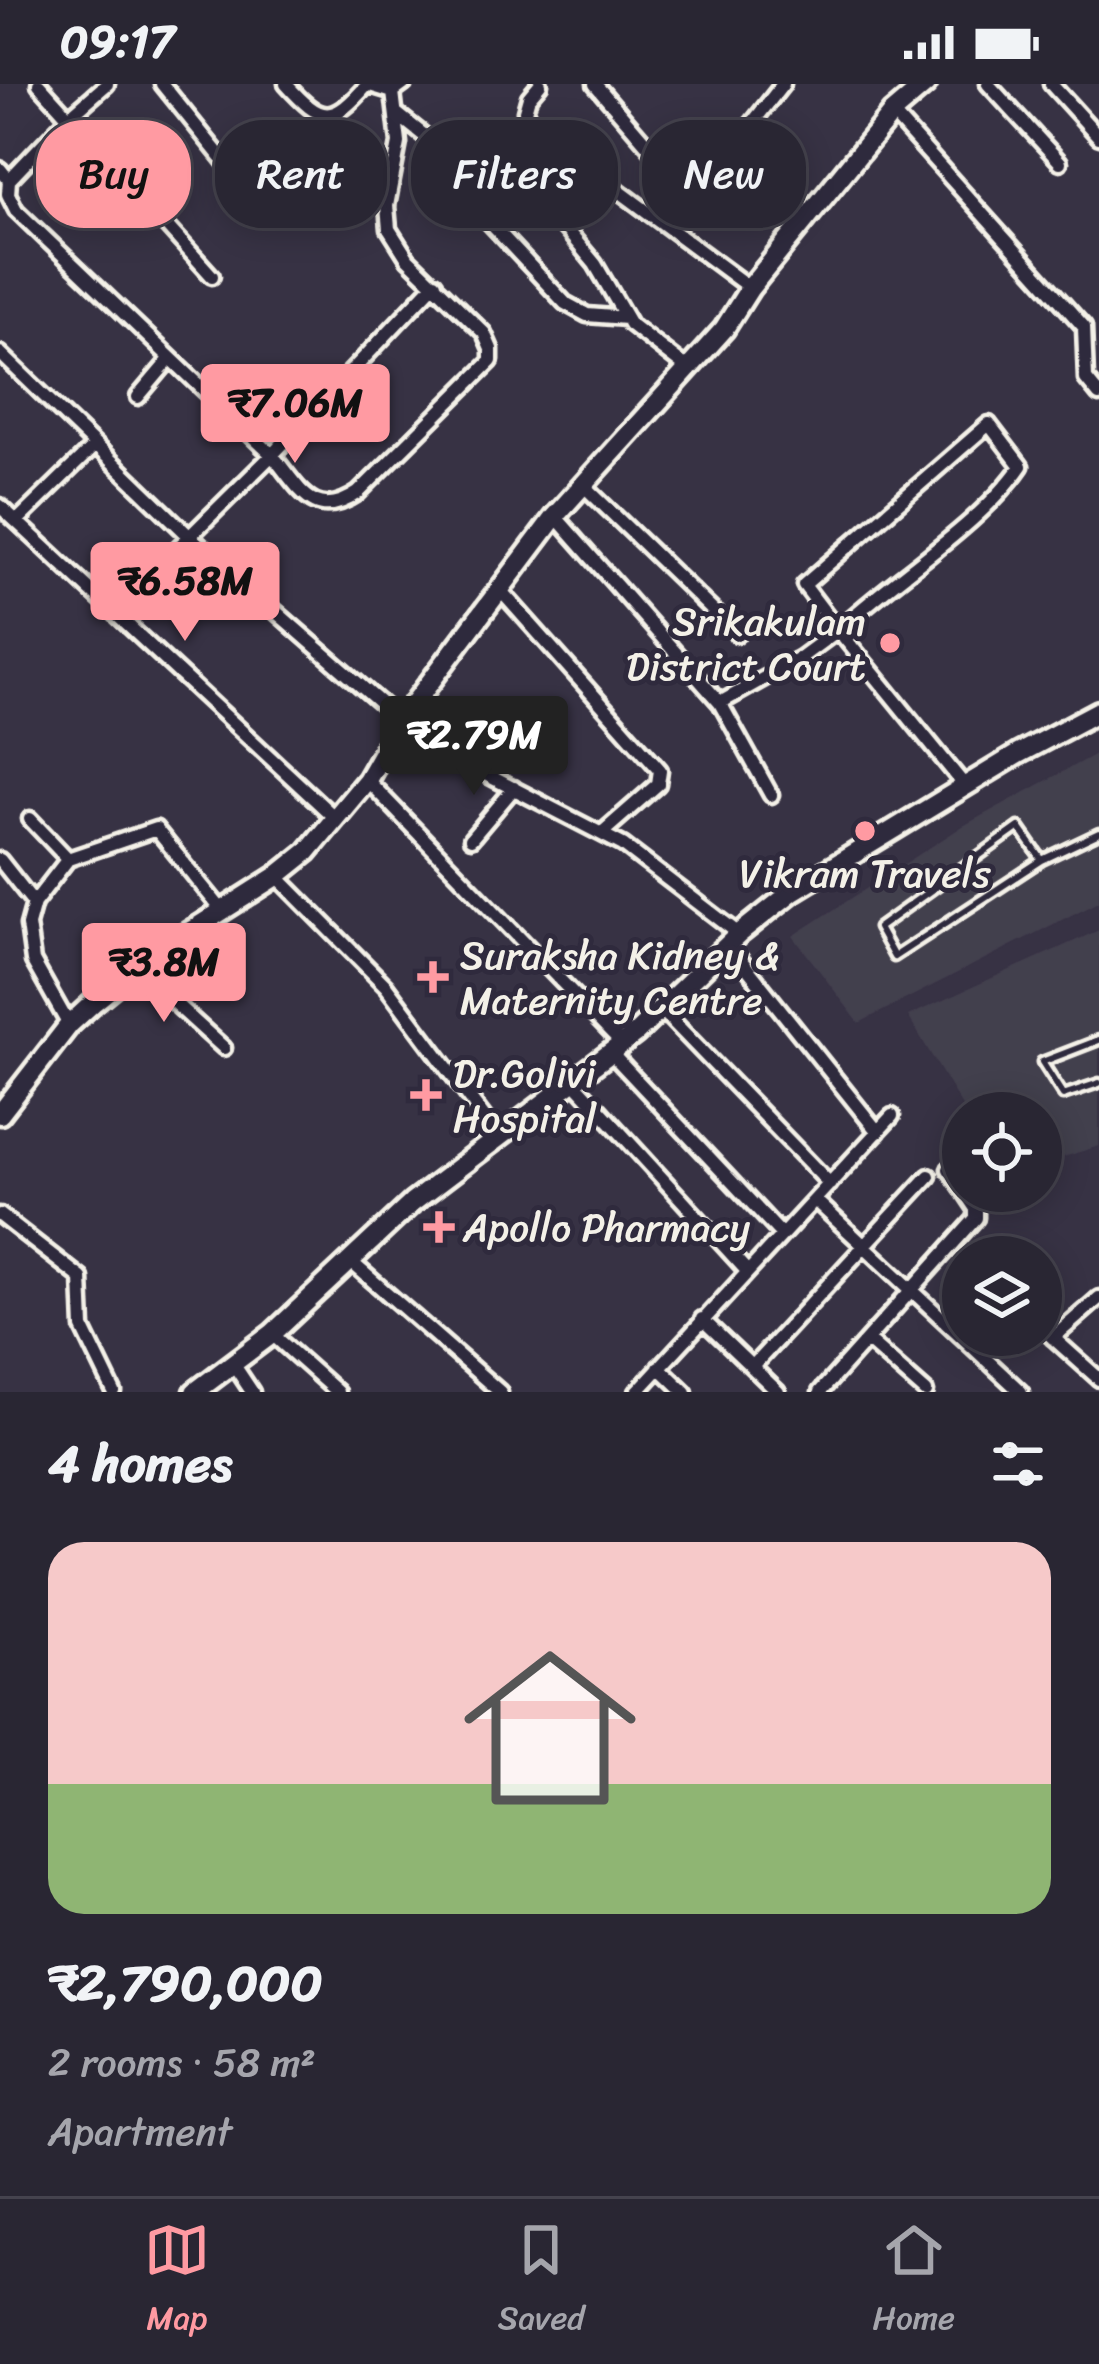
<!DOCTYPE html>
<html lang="en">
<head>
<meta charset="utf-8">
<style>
	:root { --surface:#292633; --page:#35323f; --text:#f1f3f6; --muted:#a5a5ac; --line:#45434e; --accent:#ff9aa2 }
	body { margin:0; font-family:Sriracha,sans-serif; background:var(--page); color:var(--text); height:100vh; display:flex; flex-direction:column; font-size:45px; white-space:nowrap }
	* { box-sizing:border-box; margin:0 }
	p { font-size:39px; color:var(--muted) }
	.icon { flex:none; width:66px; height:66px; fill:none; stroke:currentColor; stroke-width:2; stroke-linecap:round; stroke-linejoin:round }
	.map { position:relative; height:1308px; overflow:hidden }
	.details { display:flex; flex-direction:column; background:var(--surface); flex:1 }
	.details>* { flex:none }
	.guide { position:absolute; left:36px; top:36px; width:1029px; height:108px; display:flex; gap:24px }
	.fabs { position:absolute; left:942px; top:1008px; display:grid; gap:24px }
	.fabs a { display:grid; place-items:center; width:120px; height:120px; border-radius:50%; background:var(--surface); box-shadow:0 6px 30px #0003,0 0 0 3px var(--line); font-size:60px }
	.price { position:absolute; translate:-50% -102px; padding:0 27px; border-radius:12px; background:var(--accent); color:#111; font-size:39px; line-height:78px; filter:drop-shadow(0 3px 6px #0008) }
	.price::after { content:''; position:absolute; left:50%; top:72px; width:36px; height:27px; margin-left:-18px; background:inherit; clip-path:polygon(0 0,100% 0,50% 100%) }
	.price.selected { background:#222; color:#fff }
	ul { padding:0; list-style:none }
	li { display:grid; align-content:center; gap:24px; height:636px; padding:0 48px }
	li+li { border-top:3px solid var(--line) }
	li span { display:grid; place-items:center; height:372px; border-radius:36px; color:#555 }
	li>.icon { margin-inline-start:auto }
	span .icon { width:216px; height:216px; fill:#fffc; stroke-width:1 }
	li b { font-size:51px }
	h2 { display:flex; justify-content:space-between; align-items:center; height:144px; padding:0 48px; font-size:51px }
	.tag { padding:0 42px; border-radius:48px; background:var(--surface); box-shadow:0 6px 30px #0003,0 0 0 3px var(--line); font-size:42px; line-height:108px }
	.tag.selected { background:var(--accent); color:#111 }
	.status { display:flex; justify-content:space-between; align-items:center; height:84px; padding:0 60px; background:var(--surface); direction:ltr }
	.status svg { height:33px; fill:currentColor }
	.dock { display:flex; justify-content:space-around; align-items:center; height:168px; border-top:3px solid var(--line); background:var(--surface); font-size:33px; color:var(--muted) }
	.dock a { display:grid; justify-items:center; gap:6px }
	.dock .selected { color:var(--accent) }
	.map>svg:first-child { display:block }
</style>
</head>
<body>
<div class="status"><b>09:17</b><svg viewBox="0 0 49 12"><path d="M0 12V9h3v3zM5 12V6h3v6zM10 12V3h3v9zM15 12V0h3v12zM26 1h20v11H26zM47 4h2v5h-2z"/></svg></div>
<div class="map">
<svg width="1099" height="1308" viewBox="0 0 1099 1308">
	<rect width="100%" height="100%" fill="#373244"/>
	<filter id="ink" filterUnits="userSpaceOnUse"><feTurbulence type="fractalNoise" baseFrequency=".00833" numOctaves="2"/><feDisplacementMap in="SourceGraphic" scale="24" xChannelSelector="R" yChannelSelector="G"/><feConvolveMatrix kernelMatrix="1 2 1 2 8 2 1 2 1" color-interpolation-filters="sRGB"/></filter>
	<g filter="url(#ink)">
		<!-- built -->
		<path fill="#433f4e" d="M1099,668v149l-240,122 -66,-87 170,-110z
			M1099,846v216l-58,18v-51h-75l-58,-97z"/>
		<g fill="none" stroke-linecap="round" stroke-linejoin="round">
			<!-- lane casing -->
			<g stroke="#f4f1e8" stroke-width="15">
				<path id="lane" d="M1042,776l-23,-33 -141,101 16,29 148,-97 57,-27
					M1099,956l-57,22 21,33 36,-12"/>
			</g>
			<!-- street casing -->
			<g stroke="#f4f1e8" stroke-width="21">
				<path id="street" d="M39,0l173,192
					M162,0l100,124
					M286,0c36,40 46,41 82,0
					M540,0l-11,13 -4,14 8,16 217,161
					M595,0l80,93 18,10 13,-5 77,-98
					M988,0l72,78
					M1051,0l48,53
					M370,1l23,7 11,-8
					M396,29l50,40 78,45 41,30 30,36 35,60 58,45
					M892,29l192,214 2,52 13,16
					M0,85l9,11 -1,14 8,16 256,245c28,33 41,68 86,38l133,-132v-12l-7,-16 -76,-74 -19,-30 -2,-23 12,-63 -6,-51
					M472,86l7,35 11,18 75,80 22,12 39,3
					M9,96l60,-63 38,-33
					M0,269l188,182 213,186 63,42 159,82 116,89
					M138,313l32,-38
					M989,340l32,42c-40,59 -128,112 -183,164l-34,-45z
					M582,400l155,150
					M0,422l336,313
					M555,432l165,187 80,-45 38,-28 127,156
					M17,437l78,-76
					M501,507l159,179 -2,14 -56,49
					M115,526l157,-155 163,-172
					M720,619l51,92
					M367,696l255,264
					M30,735l38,40
					M471,755l43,-51
					M0,776l34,43
					M277,792l109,110 112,150
					M728,860l150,188
					M135,883l89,81
					M661,925l169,175
					M69,941l-36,-64 -5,-36 6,-22 34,-44 88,-30 65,80
					M611,969l170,181
					M573,997l173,189
					M949,1085l14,20
					M815,1116l206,192
					M0,1131l81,63 2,50 31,64
					M349,1176l151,132
					M702,1235l76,73
					M1041,1243l58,52
					M272,1250l65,58
					M1053,1254l46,-40
					M867,1256l59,52
					M234,1281l18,27
					M659,1283l26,25
					M752,1283l177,-191
					M637,1308l255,-276
					M820,1308l156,-174v-9l-12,-18"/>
			</g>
			<!-- secondary casing -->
			<g stroke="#f4f1e8" stroke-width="27">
				<path id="secondary" d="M0,1030l69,-89 25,-23 54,-44 129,-82 30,-24 60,-72 34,-59 154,-205 169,-187 26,-41 142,-175 34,-29"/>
			</g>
			<!-- primary casing -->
			<g stroke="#f4f1e8" stroke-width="27">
				<path id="primary" d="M195,1308l77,-58 140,-131 223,-169 104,-100 54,-43 225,-137 81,-43"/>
			</g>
			<!-- lane -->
			<use href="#lane" stroke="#2f2a3d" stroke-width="6"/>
			<!-- street -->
			<use href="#street" stroke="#2f2a3d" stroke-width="12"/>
			<!-- secondary -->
			<use href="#secondary" stroke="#2f2a3d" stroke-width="18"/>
			<!-- primary -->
			<use href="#primary" stroke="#2f2a3d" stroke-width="18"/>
		</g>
	</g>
	<!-- markers -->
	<g fill="#ff9aa2" stroke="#2f2a3d" stroke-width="4.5">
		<circle cx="890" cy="559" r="12"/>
		<circle cx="865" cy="747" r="12"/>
		<path d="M427 875h12v12h12v12h-12v12h-12v-12h-12v-12h12z"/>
		<path d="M420 993h12v12h12v12h-12v12h-12v-12h-12v-12h12z"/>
		<path d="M433 1125h12v12h12v12h-12v12h-12v-12h-12v-12h12z"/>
	</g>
	<g text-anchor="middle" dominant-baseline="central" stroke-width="10" stroke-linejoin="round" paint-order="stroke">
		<!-- poi labels -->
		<g font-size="39" fill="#f4f1e8" stroke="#2f2a3d" text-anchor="start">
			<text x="866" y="537" text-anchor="end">Srikakulam<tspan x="866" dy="45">District Court</tspan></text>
			<text x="865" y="789" text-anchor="middle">Vikram Travels</text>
			<text x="460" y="871">Suraksha Kidney &amp;<tspan x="460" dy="45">Maternity Centre</tspan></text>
			<text x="453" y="989">Dr.Golivi<tspan x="453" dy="45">Hospital</tspan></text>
			<text x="463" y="1143">Apollo Pharmacy</text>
		</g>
	</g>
</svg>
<div class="fabs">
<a><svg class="icon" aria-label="locate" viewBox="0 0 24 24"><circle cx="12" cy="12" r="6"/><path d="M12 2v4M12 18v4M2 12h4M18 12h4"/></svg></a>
<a><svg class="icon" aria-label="layers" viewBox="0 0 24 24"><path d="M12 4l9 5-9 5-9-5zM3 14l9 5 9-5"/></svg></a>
</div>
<b class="price" style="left:295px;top:382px">₹7.06M</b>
<b class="price" style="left:185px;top:560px">₹6.58M</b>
<b class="price selected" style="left:474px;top:714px">₹2.79M</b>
<b class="price" style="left:164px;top:941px">₹3.8M</b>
<div class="guide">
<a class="tag selected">Buy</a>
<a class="tag">Rent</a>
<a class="tag">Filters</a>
<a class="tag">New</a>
</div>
</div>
<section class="details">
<h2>4 homes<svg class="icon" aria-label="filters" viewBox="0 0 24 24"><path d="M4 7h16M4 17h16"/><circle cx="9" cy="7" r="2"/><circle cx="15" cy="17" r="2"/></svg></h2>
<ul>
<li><span style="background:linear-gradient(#f6c9c9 65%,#8fb573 0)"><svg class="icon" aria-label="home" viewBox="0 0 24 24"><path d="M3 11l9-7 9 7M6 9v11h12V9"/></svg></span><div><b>₹2,790,000</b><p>2 rooms · 58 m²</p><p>Apartment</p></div></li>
</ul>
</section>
<nav class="dock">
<a class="selected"><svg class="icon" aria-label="map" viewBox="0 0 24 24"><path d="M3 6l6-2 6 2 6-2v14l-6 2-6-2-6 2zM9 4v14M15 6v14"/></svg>Map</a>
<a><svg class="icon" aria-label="saved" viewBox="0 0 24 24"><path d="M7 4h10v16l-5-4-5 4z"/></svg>Saved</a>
<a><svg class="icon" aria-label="home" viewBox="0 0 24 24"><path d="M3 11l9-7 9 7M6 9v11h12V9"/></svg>Home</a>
</nav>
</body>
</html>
